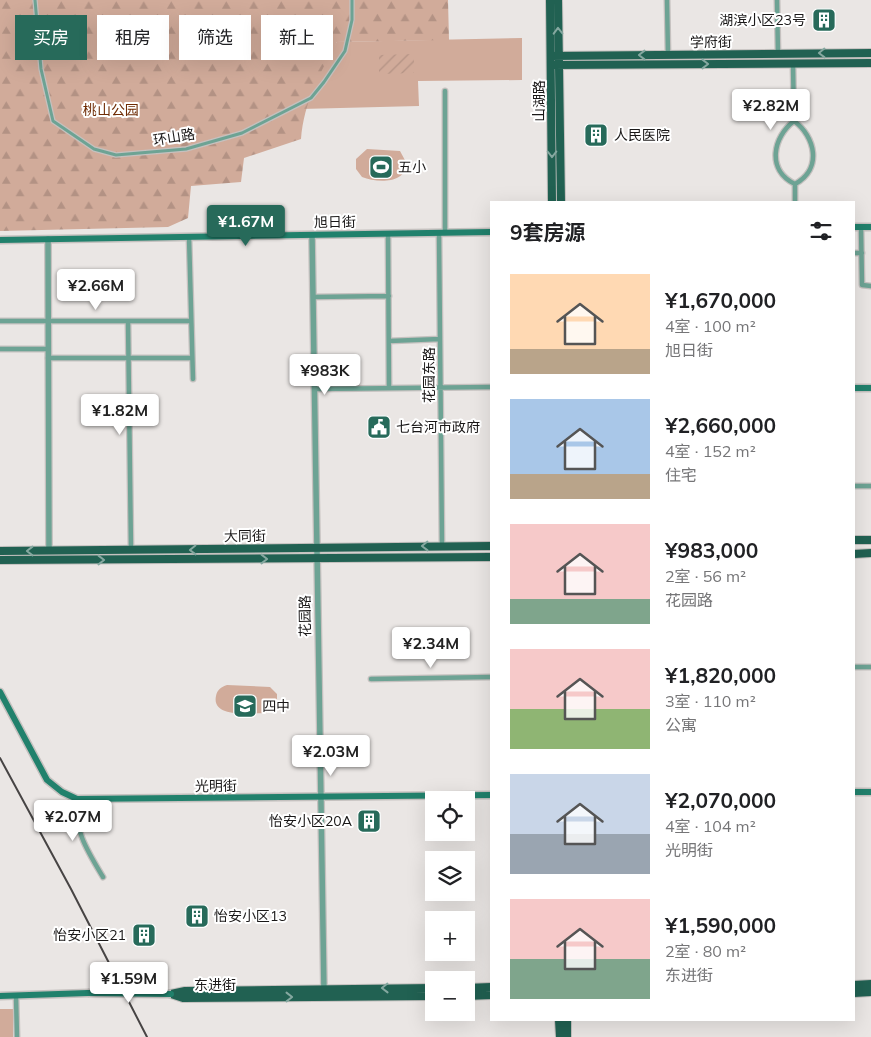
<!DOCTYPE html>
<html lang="zh">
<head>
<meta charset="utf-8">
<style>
	:root { --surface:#fff; --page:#f2f2f2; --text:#202124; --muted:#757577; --accent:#276a5a }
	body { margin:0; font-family:Mulish,"Noto Sans SC",sans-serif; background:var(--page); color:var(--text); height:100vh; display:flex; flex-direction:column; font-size:19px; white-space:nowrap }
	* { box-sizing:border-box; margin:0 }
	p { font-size:16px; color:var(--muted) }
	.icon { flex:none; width:28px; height:28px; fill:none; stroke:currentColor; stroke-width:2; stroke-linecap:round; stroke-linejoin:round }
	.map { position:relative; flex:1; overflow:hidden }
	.details { position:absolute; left:490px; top:201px; width:365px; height:820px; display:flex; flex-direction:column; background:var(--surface); border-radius:0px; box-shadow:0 5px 20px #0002 }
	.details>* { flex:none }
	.guide { position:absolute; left:15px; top:15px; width:400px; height:45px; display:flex; gap:10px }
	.fabs { position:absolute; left:425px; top:791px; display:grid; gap:10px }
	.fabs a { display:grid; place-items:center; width:50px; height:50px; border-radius:0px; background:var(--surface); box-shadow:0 5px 20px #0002; font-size:25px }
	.price { position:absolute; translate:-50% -42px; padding:0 11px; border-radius:5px; background:#fff; color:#222; font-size:16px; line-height:32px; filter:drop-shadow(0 1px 2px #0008) }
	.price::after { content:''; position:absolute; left:50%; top:30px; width:15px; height:11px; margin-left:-8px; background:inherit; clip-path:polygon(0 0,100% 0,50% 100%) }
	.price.on { background:var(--accent); color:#fff }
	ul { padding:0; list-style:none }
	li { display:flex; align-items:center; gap:15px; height:125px; padding:0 20px }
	li span { display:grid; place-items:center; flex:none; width:140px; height:100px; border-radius:0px; color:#555 }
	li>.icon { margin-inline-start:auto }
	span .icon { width:60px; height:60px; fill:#fffc; stroke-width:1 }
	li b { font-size:21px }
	h2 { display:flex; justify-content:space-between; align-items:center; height:60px; padding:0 20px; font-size:21px }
	.pill { padding:0 18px; border-radius:0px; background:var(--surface); box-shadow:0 5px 20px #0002; font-size:18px; line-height:45px }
	.pill.on { background:var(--accent); color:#fff }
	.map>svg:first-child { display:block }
</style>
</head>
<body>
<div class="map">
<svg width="871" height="1037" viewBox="0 0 871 1037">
	<defs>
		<pattern id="forest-firs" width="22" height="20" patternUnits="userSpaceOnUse" patternTransform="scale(1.25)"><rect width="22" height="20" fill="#d1ab9a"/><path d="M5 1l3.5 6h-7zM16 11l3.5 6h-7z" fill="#b39284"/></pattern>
		<pattern id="garden-furrows" width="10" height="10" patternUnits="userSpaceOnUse" patternTransform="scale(1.25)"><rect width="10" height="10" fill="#d1ab9a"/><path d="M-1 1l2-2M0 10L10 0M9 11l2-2" fill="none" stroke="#b39284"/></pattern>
	</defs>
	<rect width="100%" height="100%" fill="#eae6e4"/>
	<!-- green -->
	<path fill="#d1ab9a" d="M522,38v42l-104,1 1,25 -118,3 -1,-20 37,-47z
		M367,149l33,2 7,13c-2,20 -30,19 -45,13l-6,-8v-10z
		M227,685l43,2 7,7v9l-11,10c-13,0 -55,6 -50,-17 1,-6 5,-9 11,-11z
		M0,1009h13v28h-13z"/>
	<!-- forest -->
	<path fill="url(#forest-firs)" d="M0,0h448l1,40 -112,2c-17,31 -33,60 -36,97l-57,19 -3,24 -50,4 -3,32 -20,9 -168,4z"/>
	<!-- garden -->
	<path fill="url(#garden-furrows)" d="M414,54v19l-35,1v-19z"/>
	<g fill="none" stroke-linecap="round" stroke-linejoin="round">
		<!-- pedestrian casing -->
		<g stroke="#c5c1bf" stroke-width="5.5">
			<path id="pedestrian" d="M35,0l6,69 12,52 41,28 22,6 70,-6 56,-16 69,-35 13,-16 21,-31 7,-31v-20"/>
		</g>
		<!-- minor casing -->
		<g stroke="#c5c1bf" stroke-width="7">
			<path id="minor" d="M667,0l1,55
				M777,0l1,54
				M793,63l1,58c-21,16 -28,49 1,63
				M794,121c21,15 29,48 1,63v18
				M861,227l1,58 9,1
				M439,233l3,313
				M445,233v-142
				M388,234l1,154
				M189,237l4,142
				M854,253h8
				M313,297l76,-1
				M0,321h191
				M128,321l3,229
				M389,341l51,-2
				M0,349h48
				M48,358h144
				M315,389l176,-2
				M854,486h17
				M854,667h17
				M371,679l120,-2
				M77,799c-4,30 11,53 26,78
				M16,996l1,41"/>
		</g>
		<!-- tertiary casing -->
		<g stroke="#c5c1bf" stroke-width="8">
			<path id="tertiary" d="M312,235l12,757
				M48,239l1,312"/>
		</g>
		<!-- secondary casing -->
		<g stroke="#c5c1bf" stroke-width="9">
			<path id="secondary" d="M854,227h17
				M0,240l491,-8
				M854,388h17
				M0,692l47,88 15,12 15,7 414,-4
				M854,792h17
				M0,996l88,-3"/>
		</g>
		<!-- primary casing -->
		<g stroke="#c5c1bf" stroke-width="10">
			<path id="primary" d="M550,0l2,202
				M558,0l3,202
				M551,56l320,-3
				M552,65l319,-2
				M854,540h17
				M0,551l491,-5
				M854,554l17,-1
				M0,560l491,-3
				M854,985l17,-1
				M466,988l25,-1
				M854,993l17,-1
				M171,994l12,4 251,-2
				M171,994l14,-3 249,-3
				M466,996l25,-1
				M559,1020l1,17
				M567,1020v17"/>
		</g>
		<!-- pedestrian -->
		<use href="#pedestrian" stroke="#6da394" stroke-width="3"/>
		<!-- minor -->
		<use href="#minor" stroke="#6da394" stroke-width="4.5"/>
		<!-- tertiary -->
		<use href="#tertiary" stroke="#6da394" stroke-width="5.5"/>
		<!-- secondary -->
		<use href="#secondary" stroke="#21816c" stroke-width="6"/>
		<!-- primary -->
		<use href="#primary" stroke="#216152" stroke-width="8"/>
		<!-- rail -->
		<path stroke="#474444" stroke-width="2" d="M0,758l71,131 76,148"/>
		<!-- secondary-bridge casing -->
		<g stroke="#c5c1bf" stroke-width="9" stroke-linecap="butt">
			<path id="secondary-bridge" d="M88,993l83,1"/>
		</g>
		<!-- secondary-bridge -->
		<use href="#secondary-bridge" stroke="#21816c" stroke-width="6"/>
	</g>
	<!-- one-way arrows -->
	<defs><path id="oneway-chevron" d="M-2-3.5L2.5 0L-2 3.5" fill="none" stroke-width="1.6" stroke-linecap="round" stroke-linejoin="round" transform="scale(1.25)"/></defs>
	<g stroke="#85a8a0">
		<use href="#oneway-chevron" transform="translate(558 31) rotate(-91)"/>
		<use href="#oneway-chevron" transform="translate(822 53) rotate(179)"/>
		<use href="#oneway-chevron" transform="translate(642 55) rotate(-180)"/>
		<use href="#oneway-chevron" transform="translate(705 64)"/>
		<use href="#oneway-chevron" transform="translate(552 154) rotate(90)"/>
		<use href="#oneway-chevron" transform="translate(425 546) rotate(179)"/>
		<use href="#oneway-chevron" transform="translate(193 550) rotate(179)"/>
		<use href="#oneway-chevron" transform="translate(30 551) rotate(180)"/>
		<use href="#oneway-chevron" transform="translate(264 559)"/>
		<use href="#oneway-chevron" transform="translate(101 560)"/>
		<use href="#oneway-chevron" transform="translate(385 988) rotate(179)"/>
		<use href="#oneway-chevron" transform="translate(289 997)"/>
	</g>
	<!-- icons -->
	<defs>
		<g id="building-square" transform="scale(1.25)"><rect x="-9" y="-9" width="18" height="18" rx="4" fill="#276a5a" stroke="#fff"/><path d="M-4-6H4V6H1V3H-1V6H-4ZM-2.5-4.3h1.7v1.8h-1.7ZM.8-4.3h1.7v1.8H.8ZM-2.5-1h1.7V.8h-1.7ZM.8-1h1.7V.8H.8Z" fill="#fff"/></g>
		<g id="stadium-square" transform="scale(1.25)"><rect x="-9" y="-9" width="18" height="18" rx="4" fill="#276a5a" stroke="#fff"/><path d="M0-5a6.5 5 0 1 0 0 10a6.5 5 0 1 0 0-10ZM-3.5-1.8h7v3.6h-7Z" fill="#fff"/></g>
		<g id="civic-square" transform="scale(1.25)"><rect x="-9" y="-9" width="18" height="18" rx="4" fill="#276a5a" stroke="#fff"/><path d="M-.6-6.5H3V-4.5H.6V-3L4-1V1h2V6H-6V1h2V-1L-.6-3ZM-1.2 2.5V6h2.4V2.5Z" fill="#fff"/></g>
		<g id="school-square" transform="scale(1.25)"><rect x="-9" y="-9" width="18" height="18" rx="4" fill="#276a5a" stroke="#fff"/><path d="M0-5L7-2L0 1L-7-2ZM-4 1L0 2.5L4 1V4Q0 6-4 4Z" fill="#fff"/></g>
	</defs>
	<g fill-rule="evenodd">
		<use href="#building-square" x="824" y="20"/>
		<use href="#building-square" x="596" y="135"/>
		<use href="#stadium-square" x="381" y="167"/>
		<use href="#civic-square" x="379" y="427"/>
		<use href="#school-square" x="245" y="706"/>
		<use href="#building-square" x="369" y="821"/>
		<use href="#building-square" x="197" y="916"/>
		<use href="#building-square" x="144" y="935"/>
	</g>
	<g text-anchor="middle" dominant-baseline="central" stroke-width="4" stroke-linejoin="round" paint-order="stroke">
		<!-- poi labels -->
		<g font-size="14" fill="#1a1818" stroke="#fff" text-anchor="start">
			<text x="806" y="20" text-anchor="end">湖滨小区23号</text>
			<text x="614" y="135">人民医院</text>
			<text x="398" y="167">五小</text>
			<text x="396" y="427">七台河市政府</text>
			<text x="262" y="706">四中</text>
			<text x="352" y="821" text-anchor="end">怡安小区20A</text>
			<text x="214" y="916">怡安小区13</text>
			<text x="126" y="935" text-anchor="end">怡安小区21</text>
		</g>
		<!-- street labels -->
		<g font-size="14" fill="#1a1818" stroke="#fff">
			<text transform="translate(711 42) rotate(-1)">学府街</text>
			<text transform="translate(539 101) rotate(-90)">山湖路</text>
			<text transform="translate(174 137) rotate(-9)">环山路</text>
			<text transform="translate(335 222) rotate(-1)">旭日街</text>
			<text transform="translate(429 375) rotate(-90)">花园东路</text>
			<text transform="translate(245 536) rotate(-1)">大同街</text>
			<text transform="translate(305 616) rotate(-91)">花园路</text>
			<text transform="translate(216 786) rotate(-1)">光明街</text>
			<text x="215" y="985">东进街</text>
		</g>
		<!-- park labels -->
		<g font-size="14" fill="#6f2c05" stroke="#fff">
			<text x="111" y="110">桃山公园</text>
		</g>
	</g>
</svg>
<div class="fabs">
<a><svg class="icon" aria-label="locate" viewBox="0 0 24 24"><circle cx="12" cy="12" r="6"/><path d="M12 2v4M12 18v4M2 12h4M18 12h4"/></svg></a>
<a><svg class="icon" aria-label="layers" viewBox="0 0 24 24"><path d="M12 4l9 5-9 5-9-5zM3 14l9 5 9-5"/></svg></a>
<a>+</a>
<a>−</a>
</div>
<b class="price" style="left:771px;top:131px">¥2.82M</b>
<b class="price on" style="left:246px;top:247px">¥1.67M</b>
<b class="price" style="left:96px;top:311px">¥2.66M</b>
<b class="price" style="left:325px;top:396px">¥983K</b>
<b class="price" style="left:120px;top:436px">¥1.82M</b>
<b class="price" style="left:431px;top:669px">¥2.34M</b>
<b class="price" style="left:331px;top:777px">¥2.03M</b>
<b class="price" style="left:73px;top:842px">¥2.07M</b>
<b class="price" style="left:129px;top:1004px">¥1.59M</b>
<div class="guide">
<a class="pill on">买房</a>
<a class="pill">租房</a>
<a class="pill">筛选</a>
<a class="pill">新上</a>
</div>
<section class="details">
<h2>9套房源<svg class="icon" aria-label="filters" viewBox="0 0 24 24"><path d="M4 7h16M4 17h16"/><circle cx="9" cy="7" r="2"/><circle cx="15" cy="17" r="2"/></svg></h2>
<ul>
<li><span style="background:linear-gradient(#ffd9b3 75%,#b9a48a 0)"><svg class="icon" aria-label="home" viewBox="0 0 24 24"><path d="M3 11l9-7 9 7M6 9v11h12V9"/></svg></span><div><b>¥1,670,000</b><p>4室 · 100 m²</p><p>旭日街</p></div></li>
<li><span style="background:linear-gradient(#a9c7e8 75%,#b9a48a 0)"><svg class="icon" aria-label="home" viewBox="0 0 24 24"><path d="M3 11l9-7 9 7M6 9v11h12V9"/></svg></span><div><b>¥2,660,000</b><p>4室 · 152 m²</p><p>住宅</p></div></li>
<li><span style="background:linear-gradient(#f6c9c9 75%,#7fa58c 0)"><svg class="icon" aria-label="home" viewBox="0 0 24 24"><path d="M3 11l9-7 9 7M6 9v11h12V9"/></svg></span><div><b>¥983,000</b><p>2室 · 56 m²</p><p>花园路</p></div></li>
<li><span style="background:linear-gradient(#f6c9c9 60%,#8fb573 0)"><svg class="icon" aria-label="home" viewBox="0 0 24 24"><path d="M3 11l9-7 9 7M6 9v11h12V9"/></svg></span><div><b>¥1,820,000</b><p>3室 · 110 m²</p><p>公寓</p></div></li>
<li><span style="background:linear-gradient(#c9d6e8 60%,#9aa5b1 0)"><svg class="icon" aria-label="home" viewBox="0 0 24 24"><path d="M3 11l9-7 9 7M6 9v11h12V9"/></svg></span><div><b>¥2,070,000</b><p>4室 · 104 m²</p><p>光明街</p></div></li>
<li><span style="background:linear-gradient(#f6c9c9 60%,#7fa58c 0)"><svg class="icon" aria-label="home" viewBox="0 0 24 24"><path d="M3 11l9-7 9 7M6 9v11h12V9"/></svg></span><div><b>¥1,590,000</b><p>2室 · 80 m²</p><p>东进街</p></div></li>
</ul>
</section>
</div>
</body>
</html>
